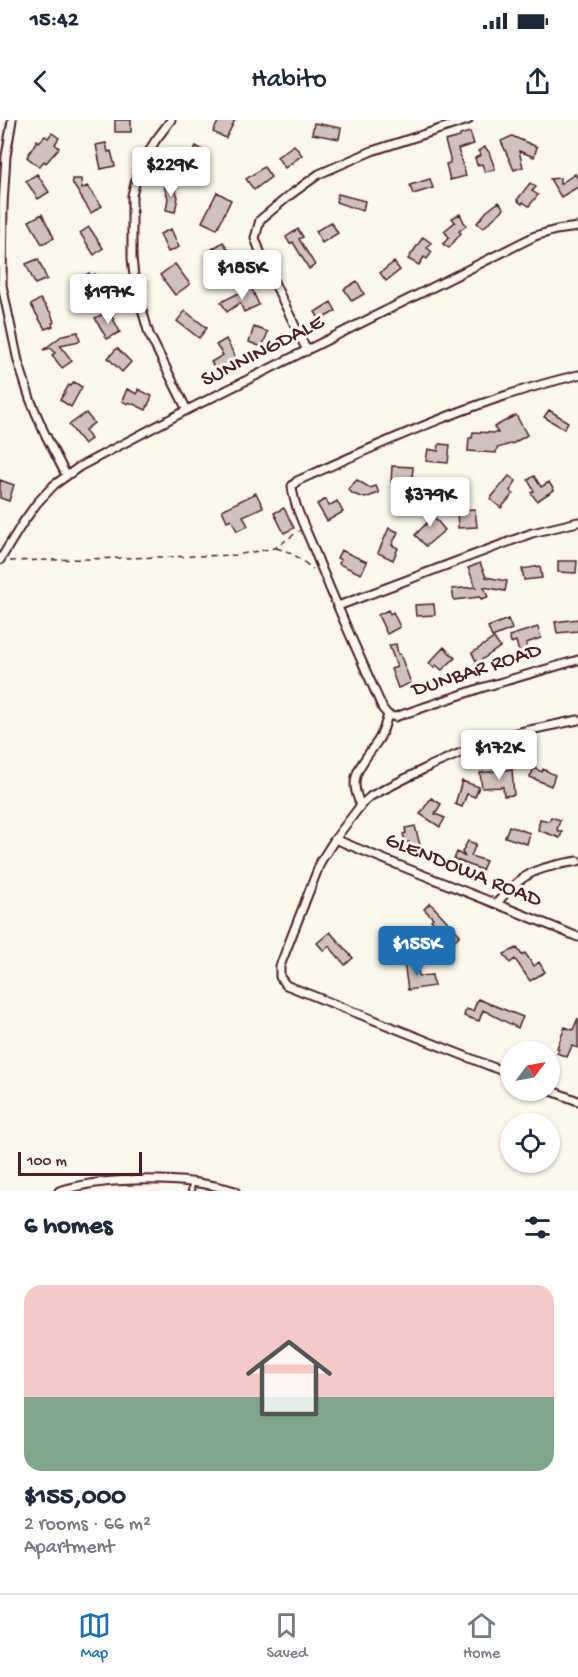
<!DOCTYPE html>
<html lang="en">
<head>
<meta charset="utf-8">
<style>
	:root { --surface:#fff; --page:#f2f2f3; --text:#1f2937; --muted:#747a83; --line:#e0e1e3; --accent:#1f6fb2 }
	body { margin:0; font-family:"Gochi Hand",sans-serif; background:var(--page); color:var(--text); height:100vh; display:flex; flex-direction:column; font-size:22px; white-space:nowrap }
	* { box-sizing:border-box; margin:0 }
	p { font-size:20px; color:var(--muted) }
	.icon { flex:none; width:33px; height:33px; fill:none; stroke:currentColor; stroke-width:2; stroke-linecap:round; stroke-linejoin:round }
	.map { position:relative; height:1071px; overflow:hidden }
	.panel { display:flex; flex-direction:column; background:var(--surface); flex:1 }
	.panel>* { flex:none }
	.needle { width:39px; rotate:58deg }
	.fabs { position:absolute; left:500px; top:921px; display:grid; gap:12px }
	.fabs a { display:grid; place-items:center; width:60px; height:60px; border-radius:50%; background:var(--surface); box-shadow:0 2px 4px #0004; font-size:30px }
	.scale { position:absolute; left:18px; bottom:15px; width:124px; box-sizing:border-box; padding-left:6px; border:3px solid #4a1f2b; border-top:0; font-size:16px; line-height:21px; white-space:nowrap; color:#4a1f2b; -webkit-text-stroke:4px #fbf7ec; paint-order:stroke }
	.price { position:absolute; translate:-50% -51px; padding:0 14px; border-radius:6px; background:#fff; color:#222; font-size:20px; line-height:39px; filter:drop-shadow(0 2px 3px #0008) }
	.price::after { content:''; position:absolute; left:50%; top:36px; width:18px; height:14px; margin-left:-9px; background:inherit; clip-path:polygon(0 0,100% 0,50% 100%) }
	.price.current { background:var(--accent); color:#fff }
	ul { padding:0; list-style:none }
	li { display:grid; align-content:center; gap:12px; height:318px; padding:0 24px }
	li span { display:grid; place-items:center; height:186px; border-radius:18px; color:#555 }
	li>.icon { margin-inline-start:auto }
	span .icon { width:108px; height:108px; fill:#fffc; stroke-width:1 }
	li b { font-size:26px }
	h2 { display:flex; justify-content:space-between; align-items:center; height:72px; padding:0 24px; font-size:26px }
	.status { display:flex; justify-content:space-between; align-items:center; height:42px; padding:0 30px; background:var(--surface); direction:ltr }
	.status svg { height:16px; fill:currentColor }
	header { display:flex; justify-content:space-between; align-items:center; height:78px; padding:0 24px; background:var(--surface); font-size:27px; font-weight:600 }
	.tab-bar { display:flex; justify-content:space-around; align-items:center; height:84px; border-top:2px solid var(--line); background:var(--surface); font-size:16px; color:var(--muted) }
	.tab-bar a { display:grid; justify-items:center; gap:3px }
	.tab-bar .current { color:var(--accent) }
	.map>svg:first-child { display:block }
</style>
</head>
<body>
<div class="status"><b>15:42</b><svg viewBox="0 0 49 12"><path d="M0 12V9h3v3zM5 12V6h3v6zM10 12V3h3v9zM15 12V0h3v12zM26 1h20v11H26zM47 4h2v5h-2z"/></svg></div>
<header><svg class="icon" aria-label="back" viewBox="0 0 24 24"><path d="M15 5l-7 7 7 7"/></svg>Habito<svg class="icon" aria-label="share" viewBox="0 0 24 24"><path d="M12 15V3M7 8l5-5 5 5M5 13v7h14v-7"/></svg></header>
<div class="map">
<svg width="578" height="1071" viewBox="0 0 578 1071">
	<rect width="100%" height="100%" fill="#fbf7ec"/>
	<filter id="ink" filterUnits="userSpaceOnUse"><feTurbulence type="fractalNoise" baseFrequency=".0167" numOctaves="2"/><feDisplacementMap in="SourceGraphic" scale="12" xChannelSelector="R" yChannelSelector="G"/><feConvolveMatrix kernelMatrix="1 2 1 2 8 2 1 2 1" color-interpolation-filters="sRGB"/></filter>
	<g filter="url(#ink)">
		<!-- building -->
		<path fill="#cfc2bc" stroke="#4a1f2b" stroke-width="1.5" d="M115,0h16v12h-16z
			M219,0h16l-9,18 -13,-6z
			M314,3l27,5 -2,11 -27,-5z
			M470,12l4,12 -16,5 8,27 -16,4 -4,-16 4,-1v-5l-5,-17 15,-4v-2z
			M52,13l7,5 -4,6 4,4 -13,15 -2,-2 -5,6 -12,-10 10,-17 2,2 6,-6 3,2z
			M512,16l25,11 -3,10 -15,-6 4,16 -9,3 -13,-29z
			M106,23l2,9 3,-1 4,15 -14,3 -5,-24z
			M294,25l8,10 -17,13 -8,-11z
			M196,26l11,7 -11,18 -11,-7z
			M485,27l4,5 6,17 -10,3 -3,-8 -5,1 -2,-7 6,-3 -3,-4z
			M264,47l7,10 -17,13 -8,-11z
			M37,54l12,18 -11,7 -12,-18z
			M575,54l3,5v8l-17,10 -11,-18 10,-1v6z
			M72,59h9l1,10 5,-3 15,20 -11,7 -18,-29z
			M430,59l3,9 -20,6 -3,-9z
			M173,63l5,14 -3,15 -9,-2 2,-12 -4,-12z
			M530,63l6,4 -4,4 6,4 -9,11 -6,-4 -1,2 -5,-4z
			M217,72l14,8 -14,29 -15,-7z
			M338,74l27,7 -2,10 -27,-9z
			M499,82l5,7 -21,19 -6,-5 10,-12z
			M42,94l12,24 -12,6 -13,-23z
			M460,94l6,12 -7,5 2,2 -12,15 -6,-4 6,-7 -5,-6 11,-9 -3,-4z
			M331,102l7,11 -16,10 -6,-12z
			M89,107l14,21 -9,7 -14,-22z
			M171,109l8,18 -11,5 -8,-18z
			M298,109l5,8 -4,2 16,26 -6,4 -16,-27 -3,2 -4,-7z
			M423,117l8,6 -4,5 5,4 -5,7 -3,-2 -5,8 -11,-6z
			M223,122l17,24 -14,10 -17,-25z
			M38,139l9,20 -12,5 -9,-20z
			M394,142l6,8 -14,11 -6,-8z
			M175,144l15,20 -15,11 -15,-20z
			M89,153l2,3 4,-2 10,16 -12,8 -12,-20z
			M357,161l7,13 -12,7 -8,-12z
			M251,167l8,18 -15,7 -4,-9 -13,9 -6,-10z
			M40,179l11,14 3,9 -2,1 1,3 -8,3 -14,-24z
			M331,182l5,9 -16,9 -5,-8z
			M109,191l11,21 -13,7 -12,-21z
			M185,191l22,17 -8,10 -22,-17z
			M254,207l14,5 -6,15 -13,-5z
			M78,212l2,9 -20,4 12,16 -10,7 -10,-13 3,-2 -4,-5 -8,2 20,-15z
			M226,219l11,21 -8,5 3,5 -7,4 -4,-7 -5,3 -5,-8 12,-7 -7,-10z
			M117,228l14,14 -9,10 -14,-14z
			M74,262l8,5 -11,20 -11,-7 9,-15 2,1z
			M127,269l10,5 1,-5 14,7 -6,14 -17,-8 -1,2 -6,-3z
			M549,290l19,12 -4,7 -20,-12z
			M86,293l8,10 -9,7 6,9 -7,5 -15,-19z
			M516,295l11,20 -13,8 -17,5 -1,5 -28,-2 1,-13h3l1,-6 25,1 -4,-6z
			M439,324l11,1 -2,18 -22,-2 2,-12 10,2z
			M392,346l21,1 -1,12 -9,-1 -1,5 -11,-1z
			M509,356l7,5 -6,10 3,3 -12,14 -11,-9z
			M534,356l7,11 8,-5 5,8 -17,11 -6,-8 3,-2 -6,-11z
			M0,360l14,5 -5,16 -9,-3z
			M357,360l13,8 6,-2 3,7 -14,5 -12,-4 -5,-5z
			M256,373l7,14 -20,9 5,10 -11,5 -6,-12 -4,2 -5,-11z
			M326,379l3,7 8,-5 6,11 -16,9 -10,-17z
			M428,383l9,11 -3,3 11,13 -19,16 -11,-11 17,-17 -9,-11z
			M284,388l10,20 -10,5 -10,-20z
			M475,389l2,18 -19,1 -1,-18z
			M389,408l9,4 -6,13 6,3 -5,12 -15,-7z
			M341,430l26,12 -6,12 -22,-10 2,-4 -4,-2z
			M558,441h19l-1,12 -18,-1z
			M480,443l6,14 21,4 -2,10 -21,-4 4,10 -7,2 -1,-2 -26,3 -2,-11 24,-2 -8,-19z
			M540,446l2,12 -18,2 -2,-11z
			M434,484l1,11 -19,1 -1,-11z
			M388,490l2,4 3,-2 7,15 -13,7 -9,-19z
			M508,499l4,10 -20,8 -4,-10z
			M578,499v12l-21,2 -2,-11z
			M538,507l3,11 -15,5 2,6 -9,3 -3,-11 -5,2 -2,-7z
			M494,518l6,9 -23,16 -5,-10z
			M396,524l2,10h2l11,29 -13,5 -7,-19 6,-2 -8,-22z
			M444,527l11,11 -13,12 -6,-5 -2,3 -5,-5z
			M534,648l8,4 1,-3 12,6 -4,11 -21,-9z
			M512,649l2,26 -10,1 -1,-9 -21,1 -2,-15z
			M462,661l17,6 -4,10 -8,-3 -5,13 -7,-3z
			M431,678l10,6 -6,10 10,4 -5,9 -20,-13z
			M551,697l9,3 -3,10 5,2 -2,6 -22,-8 2,-11 9,2z
			M415,706l5,19 -9,2 -2,-5 -3,1 -3,-9 3,-1 -1,-5z
			M509,706l21,7 -3,11 -22,-7z
			M468,721l8,3 -5,12 15,5 -4,9 -28,-11 3,-7 8,5 -3,-5z
			M430,783l30,32 -5,5 -4,-3h-5l-15,-17 2,-2 -9,-9z
			M330,812l23,26 -8,7 -16,-19 -5,5 -7,-8z
			M517,828l5,7 3,-2 9,13 5,-4 6,10 -15,9 -15,-22 -5,4 -6,-9z
			M417,841l2,15 13,-1 2,11 -26,4 -4,-28z
			M478,879l45,18 -5,11 -35,-18 -4,11 -15,-5 2,-7 7,2z
			M578,898v30l-6,-2 -5,11 -10,-4 2,-4 -2,-1 8,-21 8,3z"/>
		<g fill="none" stroke-linecap="round" stroke-linejoin="round">
			<!-- service casing -->
			<g stroke="#4a1f2b" stroke-width="8">
				<path id="service" d="M191,1071l1,-8"/>
			</g>
			<!-- minor casing -->
			<g stroke="#4a1f2b" stroke-width="11">
				<path id="minor" d="M12,0l-6,36 -3,49 -1,80 16,76 12,38 14,33 22,43
					M171,0l-16,21 -16,28 -7,26v63l3,27 14,49 38,76
					M307,231l-45,-94 -7,-19 5,-18 30,-25 29,-21 53,-23 96,-31
					M0,440l22,-36 15,-21 17,-18 25,-18 108,-57 348,-174 21,-6 22,-3
					M338,486l194,-73 46,-11
					M388,595l-5,-6c-23,-52 -47,-104 -68,-157 -8,-21 -21,-44 -23,-66l5,-5c91,-41 183,-83 281,-106
					M388,595l7,2 86,-29 97,-28
					M361,685c-15,-28 1,-41 16,-63 6,-8 8,-18 11,-27
					M335,719c80,34 162,64 243,98
					M497,783c25,-31 42,-36 81,-42
					M510,954l-224,-89 -6,-8v-11l41,-105 14,-22 26,-34 10,-9 59,-30 42,-18 48,-16 58,-12
					M549,970l29,11
					M59,1071c49,-15 127,-15 176,0"/>
			</g>
			<!-- path -->
			<path stroke="#4a1f2b" stroke-width="1.5" stroke-dasharray="6 4.5" stroke-linecap="butt" d="M276,428l16,5 21,16
				M10,441l226,-6 39,-7 24,-17"/>
			<!-- service -->
			<use href="#service" stroke="#fbf7ec" stroke-width="4"/>
			<!-- minor -->
			<use href="#minor" stroke="#fbf7ec" stroke-width="7"/>
		</g>
	</g>
	<g text-anchor="middle" dominant-baseline="central" stroke-width="6" stroke-linejoin="round" paint-order="stroke">
		<!-- street labels -->
		<g font-size="22" fill="#4a1f2b" stroke="#fbf7ec">
			<text transform="translate(263 232) rotate(-27)">SUNNINGDALE</text>
			<text transform="translate(477 551) rotate(-18)">DUNBAR ROAD</text>
			<text transform="translate(463 751) rotate(22)">GLENDOWA ROAD</text>
		</g>
	</g>
</svg>
<div class="fabs">
<a><svg class="needle" viewBox="-14 -14 28 28"><path d="M0-13l5 13h-10z" fill="#e53935"/><path d="M0 13l5-13h-10z" fill="#747a83"/></svg></a>
<a><svg class="icon" aria-label="locate" viewBox="0 0 24 24"><circle cx="12" cy="12" r="6"/><path d="M12 2v4M12 18v4M2 12h4M18 12h4"/></svg></a>
</div>
<div class="scale">100 m</div>
<b class="price" style="left:171px;top:78px">$229K</b>
<b class="price" style="left:242px;top:181px">$185K</b>
<b class="price" style="left:108px;top:205px">$197K</b>
<b class="price" style="left:430px;top:408px">$379K</b>
<b class="price" style="left:499px;top:661px">$172K</b>
<b class="price current" style="left:417px;top:857px">$155K</b>
</div>
<section class="panel">
<h2>6 homes<svg class="icon" aria-label="filters" viewBox="0 0 24 24"><path d="M4 7h16M4 17h16"/><circle cx="9" cy="7" r="2"/><circle cx="15" cy="17" r="2"/></svg></h2>
<ul>
<li><span style="background:linear-gradient(#f6c9c9 60%,#7fa58c 0)"><svg class="icon" aria-label="home" viewBox="0 0 24 24"><path d="M3 11l9-7 9 7M6 9v11h12V9"/></svg></span><div><b>$155,000</b><p>2 rooms · 66 m²</p><p>Apartment</p></div></li>
</ul>
</section>
<nav class="tab-bar">
<a class="current"><svg class="icon" aria-label="map" viewBox="0 0 24 24"><path d="M3 6l6-2 6 2 6-2v14l-6 2-6-2-6 2zM9 4v14M15 6v14"/></svg>Map</a>
<a><svg class="icon" aria-label="saved" viewBox="0 0 24 24"><path d="M7 4h10v16l-5-4-5 4z"/></svg>Saved</a>
<a><svg class="icon" aria-label="home" viewBox="0 0 24 24"><path d="M3 11l9-7 9 7M6 9v11h12V9"/></svg>Home</a>
</nav>
</body>
</html>
